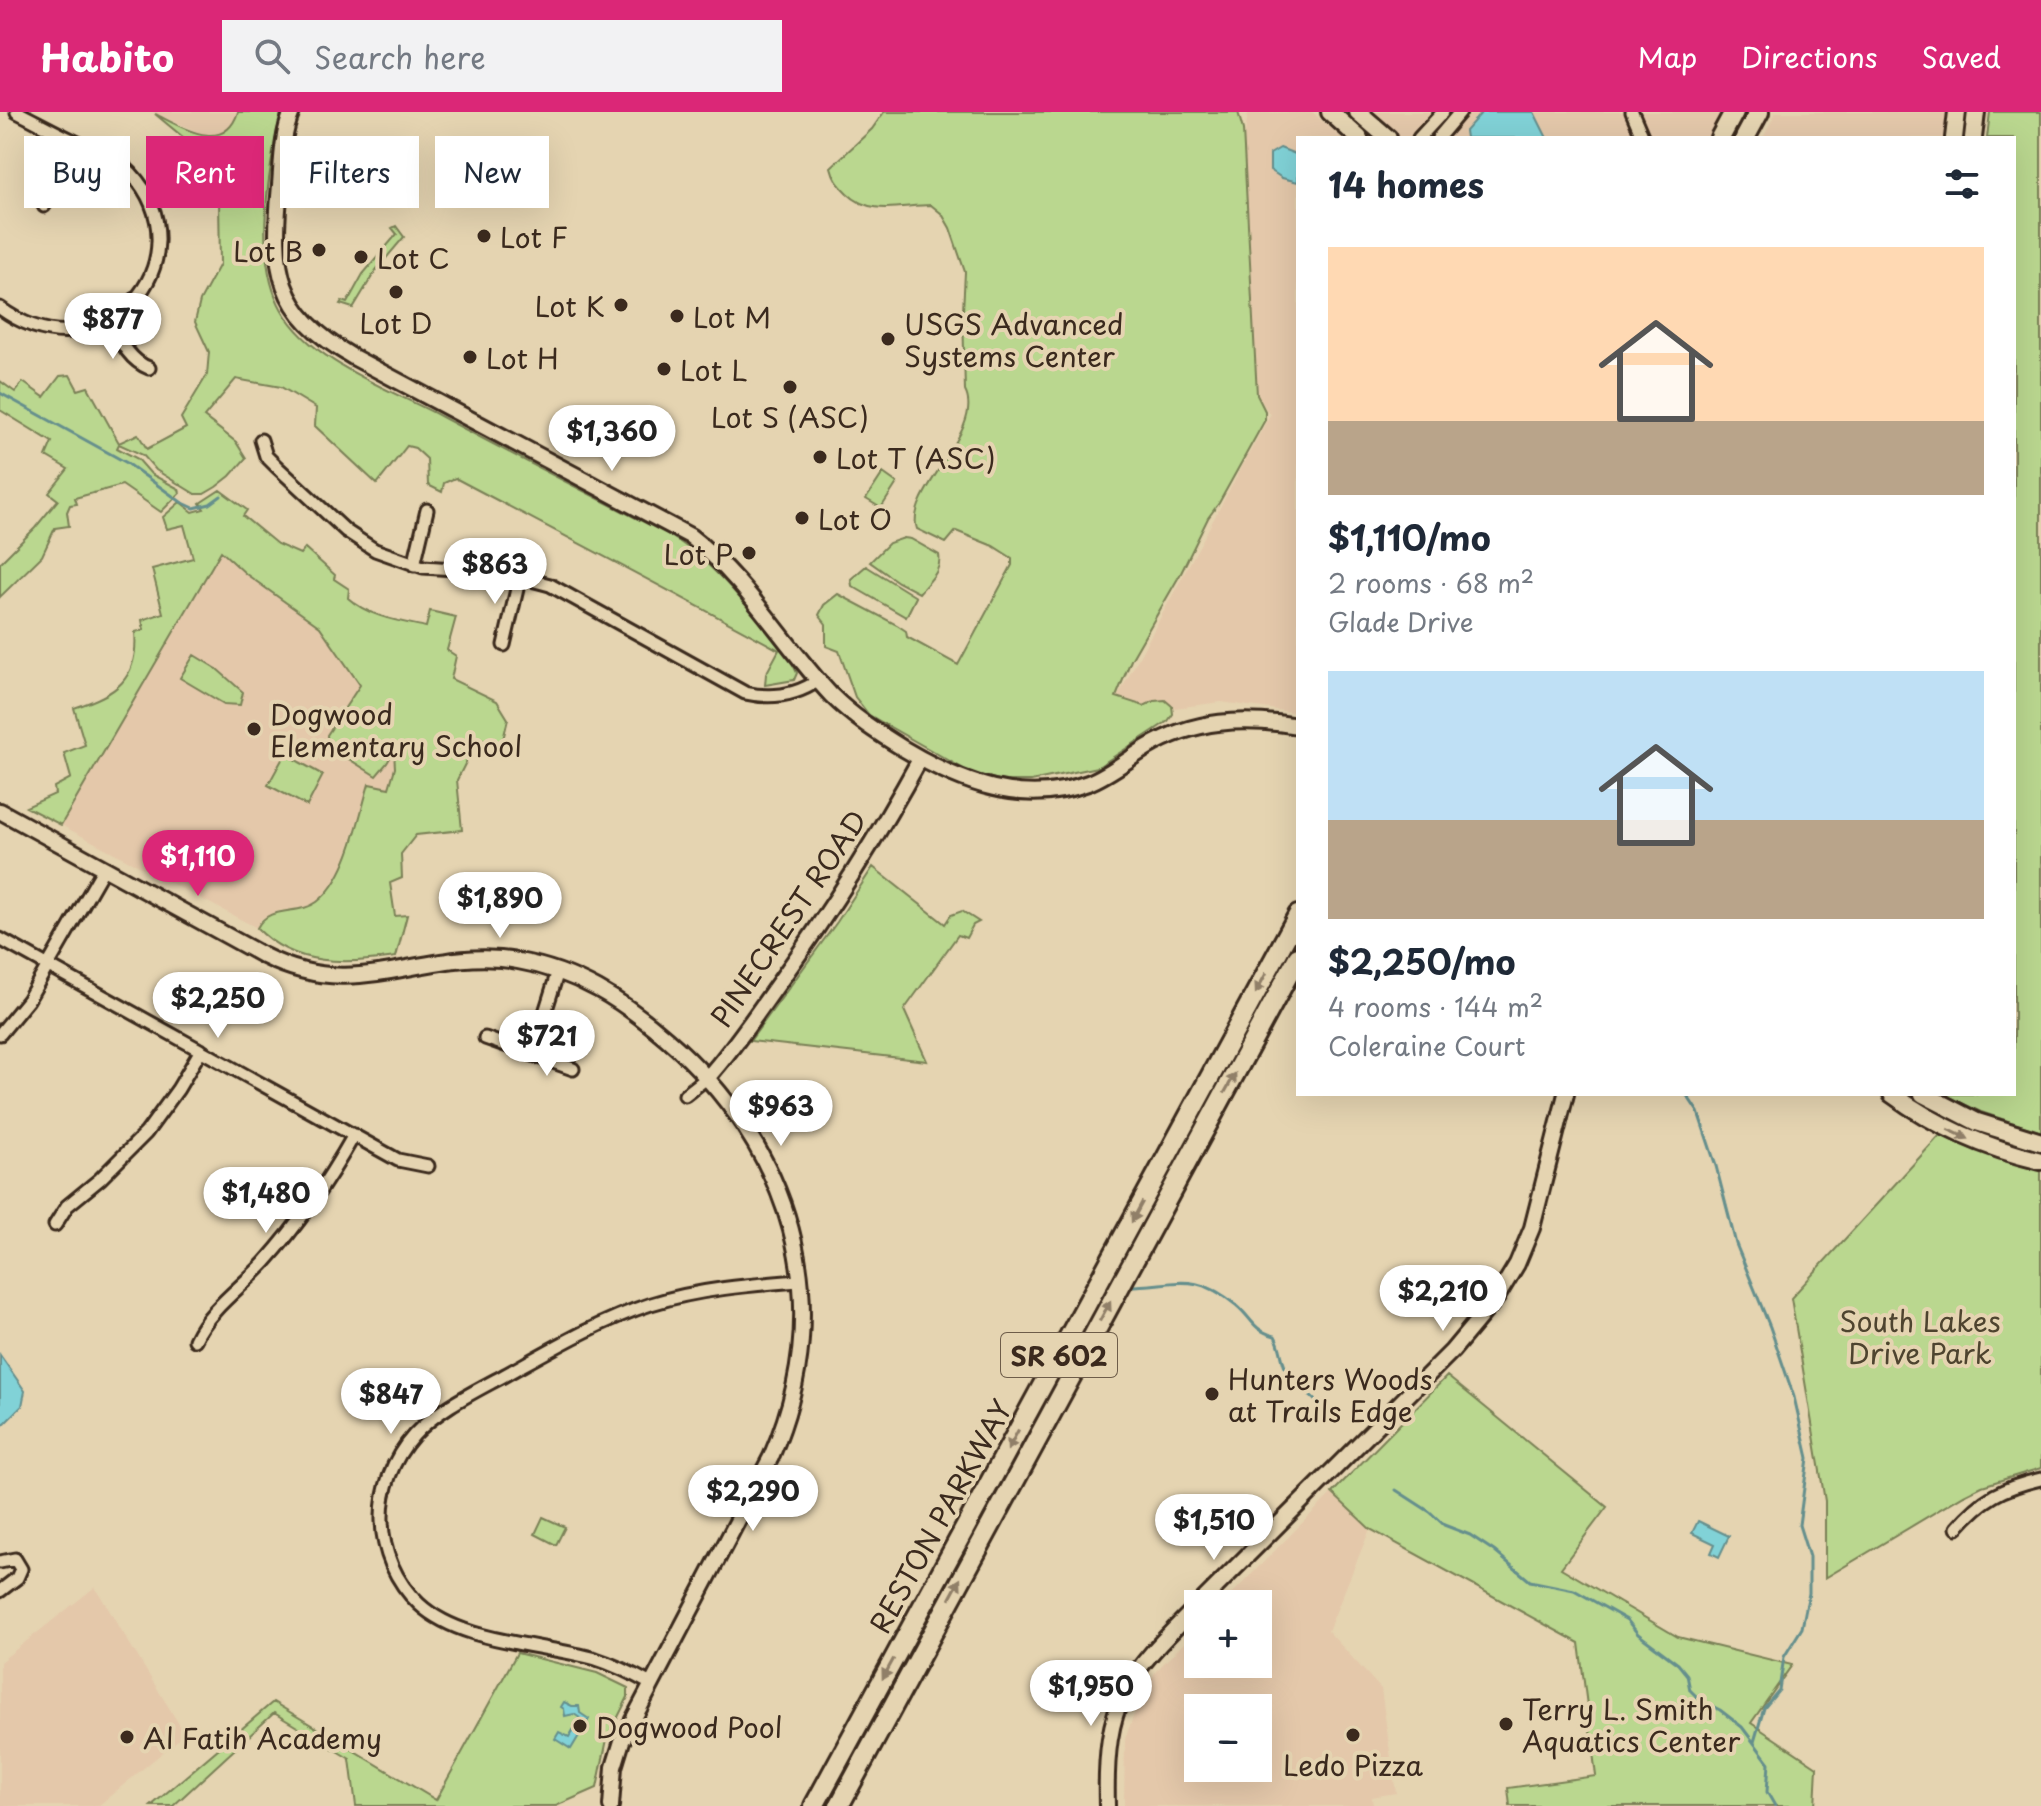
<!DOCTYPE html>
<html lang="en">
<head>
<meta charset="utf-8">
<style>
	:root { --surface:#fff; --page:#f2f2f3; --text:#1f2937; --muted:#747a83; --accent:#db2777 }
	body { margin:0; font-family:"Playpen Sans",sans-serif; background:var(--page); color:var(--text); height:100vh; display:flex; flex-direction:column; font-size:30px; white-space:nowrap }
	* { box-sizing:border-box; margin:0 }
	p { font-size:26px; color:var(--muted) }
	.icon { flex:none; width:44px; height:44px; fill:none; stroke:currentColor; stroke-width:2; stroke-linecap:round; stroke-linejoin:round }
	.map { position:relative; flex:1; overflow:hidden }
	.details { position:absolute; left:1296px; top:24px; width:720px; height:960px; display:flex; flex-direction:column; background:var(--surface); border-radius:0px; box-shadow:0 8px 32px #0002 }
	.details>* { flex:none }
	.banner { position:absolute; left:24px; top:24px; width:760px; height:72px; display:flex; gap:16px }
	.buttons { position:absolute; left:1184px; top:1478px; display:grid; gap:16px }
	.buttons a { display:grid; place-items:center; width:88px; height:88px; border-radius:0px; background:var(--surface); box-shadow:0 8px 32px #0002; font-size:40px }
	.price { position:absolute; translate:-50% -68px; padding:0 18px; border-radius:28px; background:#fff; color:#222; font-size:26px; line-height:52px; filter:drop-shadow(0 2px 4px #0008) }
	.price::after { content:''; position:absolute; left:50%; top:48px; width:24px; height:18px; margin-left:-12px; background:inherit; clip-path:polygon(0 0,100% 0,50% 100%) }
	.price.current { background:var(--accent); color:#fff }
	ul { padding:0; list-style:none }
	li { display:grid; align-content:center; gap:16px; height:424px; padding:0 32px }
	li span { display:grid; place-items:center; height:248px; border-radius:0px; color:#555 }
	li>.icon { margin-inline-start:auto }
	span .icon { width:144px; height:144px; fill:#fffc; stroke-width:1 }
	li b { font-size:34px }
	h2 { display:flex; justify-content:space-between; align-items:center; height:96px; padding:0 32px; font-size:34px }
	.chip { padding:0 28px; border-radius:0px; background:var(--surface); box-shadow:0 8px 32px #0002; font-size:28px; line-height:72px }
	.chip.current { background:var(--accent); color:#fff }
	header { display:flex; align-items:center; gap:48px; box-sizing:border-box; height:112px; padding:0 40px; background:var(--accent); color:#fff }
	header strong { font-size:38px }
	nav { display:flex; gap:44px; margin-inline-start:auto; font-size:28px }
	.search { width:560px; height:72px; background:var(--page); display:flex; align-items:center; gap:20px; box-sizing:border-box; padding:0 28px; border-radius:0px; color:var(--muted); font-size:30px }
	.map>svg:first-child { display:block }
</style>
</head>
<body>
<header>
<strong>Habito</strong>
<div class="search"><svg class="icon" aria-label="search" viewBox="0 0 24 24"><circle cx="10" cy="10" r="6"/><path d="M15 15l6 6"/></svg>Search here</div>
<nav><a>Map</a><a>Directions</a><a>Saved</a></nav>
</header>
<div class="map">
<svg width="2041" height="1694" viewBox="0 0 2041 1694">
	<rect width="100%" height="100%" fill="#e5d4b1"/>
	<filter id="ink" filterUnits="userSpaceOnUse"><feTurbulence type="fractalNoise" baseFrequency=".0125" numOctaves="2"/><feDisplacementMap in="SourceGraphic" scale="16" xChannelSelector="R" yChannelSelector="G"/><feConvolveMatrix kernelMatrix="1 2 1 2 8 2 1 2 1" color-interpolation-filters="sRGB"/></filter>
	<g filter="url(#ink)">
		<!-- built -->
		<path fill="#e4c8aa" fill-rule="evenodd" d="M152,0h86l-3,11 -15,12h-15z
			M1312,0l30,26h-44v575l-77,-11 -77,10 -27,-14 153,-283 -12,-20 -15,-248 5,-34z
			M1370,0h352l-15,26h-308z
			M1776,0h174l-3,26h-184z
			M220,439l26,23 74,53 40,58 34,64 1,19 -6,21 -20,-5 -28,89 -21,26 -11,8 -31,4 -17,8 -4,9 -196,-103z
			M1332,1381l38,36 -42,102 53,58 15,104 -24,4 1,9h-249l1,-67 16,-43 15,-25 42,-42v35h60v-60h-36zM1198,1596h60v60h-60z
			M95,1475l90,147 -87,72h-98v-144z"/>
		<!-- green -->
		<path fill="#bad78f" stroke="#7a8056" stroke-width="2" d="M238,0h43c-12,56 -29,146 1,198 30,53 108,79 160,107 75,40 151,79 227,118 50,30 83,79 121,123l7,15 -3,7 -29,5 1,-11 13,-24c-108,-59 -216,-115 -324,-172l-11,5 -2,9 -14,-7 -1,-26 -12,-11 -8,-2 -30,38 -62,-58 1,-18 -35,-21 -45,-8 -32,38 32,25 10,16 -16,18 -14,11 -12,7h-9l-39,-24 -13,-15 -24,-11 -2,4 21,11 13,15 28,15 1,4 -19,19 -39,-27 -47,13 2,6 -7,1 -3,7 2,14 -14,2 -13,28 -42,41v-34l35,-35 23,-28 -9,-7 19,-24 -22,-13 6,-14 -52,-32v-29l15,11 8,-10 21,15 16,-21 10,-1 8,15 10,-3 31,56 19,-9 9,15 39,-21 -5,-10 26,-43 2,-23 -14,-30 5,-21 20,-37 -1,-65 -4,-28 -20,-24 -40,-33c27,13 69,41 83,-2z
			M884,0h354l5,18 14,265 8,16v9l-46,83 -11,15 -27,55 -50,87 -15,37 28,9 10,-5 11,-1 7,6 1,8 -5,7 -70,46 -67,14h-28l-32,-8 -102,-58 -14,-18 -16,-46 -13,-5v-22l-7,-9 5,-10 14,-11 59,31 9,6 1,6 51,28 54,-100v-7l-19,-12 -37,-15 -10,12 -29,-14c-13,-35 69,-99 48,-138l-2,-80 2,-39 -15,-44 -8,-14 -11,-9c-30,0 -60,12 -84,-12 -9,-9 -13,-14 -16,-26l41,-38z
			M1990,0h51v1020l-60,-20 -39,-18h72v-956h-27z
			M396,114l8,11 -28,33 -23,38 -13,-4 2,-3 5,2 16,-29 34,-40 -5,-6z
			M883,361l14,10 -16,25 -15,-9z
			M220,378l27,20 -4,6 34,28 23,10 5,-6 30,27 -1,4 15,10 -1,9c21,19 51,23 78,29l4,-16 26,6 -9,33 9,6 -5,23 46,22 11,18 -7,29 -23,-10 -21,42 5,50 -46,5 -15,19 1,24 -12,5 5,33 12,-1 -11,42c-49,7 -102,10 -139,-29 12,-24 41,-12 60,-26 31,-23 41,-82 52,-118l20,4 6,-20 -1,-17 -7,12 -11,13 -48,-30 -1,-11 33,-50 -40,-58 -74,-53 -25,-23 -160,274 -35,-18 29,-13 -1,-7 17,-9 -7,-25 21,-8 -11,-37c42,-14 65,-28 61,-76l9,-2 -2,-10 21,-7 -11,-44 41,-11 -9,-33 -17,4 -4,-12 17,-15 13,10 11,-3 -4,-6z
			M904,426l7,1 28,16c3,16 -9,25 -20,38l-21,-11 -28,-20 19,-19z
			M866,454l50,31 -10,20 -54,-31 -1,-7z
			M194,543l23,14 26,23 -3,13 -16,-1 -44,-26z
			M285,642l38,21 -16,31 -39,-21z
			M873,755l72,57 6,-9 11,-4 17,11 -6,3 -7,13 -8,-3 -54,75 23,51 -177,-20 87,-119z
			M1940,1023l34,15 67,20v298l-59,18 -18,9 -139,83v-77l-34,-203z
			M1447,1264l160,131 -46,61 117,69 114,28 -41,58 66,44 -2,39h-305l-2,-18 88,-12 -17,-133 -209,-114 -38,-36z
			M543,1405l22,10 -9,18 -21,-11z
			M517,1541l80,20 31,15v9l-21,42 -10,49 -41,18h-200l-6,-47 -76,-46 -101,93h-22l122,-104 163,98z"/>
		<!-- water -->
		<path fill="#81d2d7" stroke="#658f8d" stroke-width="2" d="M1482,0h52l13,26h-81l-1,-7z
			M1280,36l18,7v27l-16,-4 -12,-8v-16z
			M0,1243l25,36 -3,15 -22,22z
			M1698,1409l31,15 -10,21 -8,-4 4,-9 -23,-11z
			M564,1590l8,4h7l1,7 9,6 -18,30 -16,-10 4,-7 10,5 11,-19 -6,-4 -9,2 -1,-7 -3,-2z"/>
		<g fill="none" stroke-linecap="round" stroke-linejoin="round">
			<!-- stream -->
			<path stroke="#658f8d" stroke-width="3" d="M0,281l127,70 54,39 13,6 16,-4 11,-8
				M1686,982l12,18 18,54 20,78 34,83 24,70 14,61 -9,67 10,32v36l-7,35 -18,29 -5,33 -15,18 -10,34
				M1127,1174c48,0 67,-16 109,19 17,14 16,25 39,31 8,14 5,28 16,42 13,15 31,23 38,43
				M1396,1378l34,22 14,13 26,10 24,16 36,30 44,9 53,30 11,14 40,30 9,11 3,15 10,10 20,10 22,17 27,36 -2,29 8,14"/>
			<!-- minor casing -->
			<g stroke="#3b2a1e" stroke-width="17">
				<path id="minor" d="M1632,0l11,26
					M1419,26l24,-26
					M1438,26l22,-26
					M44,94l31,-64
					M0,196c104,76 209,-50 131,-135 -16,-17 -39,-23 -59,-33 -19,-9 -37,-19 -55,-28
					M110,208c10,19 18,40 39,48
					M261,328l5,16 11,11 69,64 29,19 48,17 78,5 49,13 195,108c26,6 52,2 74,-13
					M414,453l13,-55
					M504,533l16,-69
					M0,827l398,221 30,6
					M0,922l28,-34 76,-132
					M485,926l88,31
					M532,942l26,-83
					M685,983l23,-18
					M55,1113l12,-19 33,-27 46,-46 32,-44 23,-39
					M195,1228c15,-32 46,-52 70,-78 35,-39 63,-81 89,-127
					M1957,1416c26,-30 45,-40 84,-49
					M0,1450l15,-3 6,10 -4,9 -17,13
					M651,1572c-18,-10 -36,-19 -55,-25 -55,-16 -134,-15 -177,-55 -48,-46 -49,-120 -5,-169 24,-26 60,-43 91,-60 47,-26 94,-54 146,-71 48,-15 99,-19 149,-23"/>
			</g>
			<!-- tertiary casing -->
			<g stroke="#3b2a1e" stroke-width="20">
				<path id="tertiary" d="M292,0c-10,23 -10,48 -12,73 -8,84 -5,127 73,172l337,179c57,44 92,107 141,159 22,22 47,38 73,54 57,34 119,58 184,34 21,-8 39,-23 58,-35 48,-29 98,-31 152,-22
					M0,699l264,145c97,49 159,-11 254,5 59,10 104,39 148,77 125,108 173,263 105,419l-149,284 -8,26 -3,39
					M708,965c26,-29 48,-62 70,-93 53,-74 99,-146 142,-225
					M1199,1492l253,-253 45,-54 20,-33 15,-36 34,-134
					M1107,1694c-3,-107 19,-129 91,-201"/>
			</g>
			<!-- secondary casing -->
			<g stroke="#3b2a1e" stroke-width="22">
				<path id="secondary" d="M1330,0l29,26
					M1358,0l30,26
					M1954,26l3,-26
					M1973,26l3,-26
					M1892,982c46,34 94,54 149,67
					M1923,982l54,28 64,20"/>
			</g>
			<!-- primary casing -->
			<g stroke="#3b2a1e" stroke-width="24">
				<path id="primary" d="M1720,26l14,-26
					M1745,26l14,-26
					M814,1694l484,-891
					M839,1694l459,-849"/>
			</g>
			<!-- minor -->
			<use href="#minor" stroke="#e5d4b1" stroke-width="11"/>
			<!-- tertiary -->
			<use href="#tertiary" stroke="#e5d4b1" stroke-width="14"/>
			<!-- secondary -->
			<use href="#secondary" stroke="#e5d4b1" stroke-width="16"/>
			<!-- primary -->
			<use href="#primary" stroke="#e5d4b1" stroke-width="18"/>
		</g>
		<!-- one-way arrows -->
		<defs><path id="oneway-solid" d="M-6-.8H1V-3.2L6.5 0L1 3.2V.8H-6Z" transform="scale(2)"/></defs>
		<g fill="#907f68">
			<use href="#oneway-solid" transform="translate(1261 871) rotate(118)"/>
			<use href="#oneway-solid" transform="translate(1230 971) rotate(-61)"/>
			<use href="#oneway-solid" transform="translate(1958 1022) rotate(25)"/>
			<use href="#oneway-solid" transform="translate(1137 1100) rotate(118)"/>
			<use href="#oneway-solid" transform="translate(1105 1199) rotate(-62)"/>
			<use href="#oneway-solid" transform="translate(1013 1328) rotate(118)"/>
			<use href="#oneway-solid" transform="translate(955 1477) rotate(-62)"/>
			<use href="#oneway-solid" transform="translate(888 1557) rotate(119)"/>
		</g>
	</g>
	<!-- markers -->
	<g fill="#3b2a1e" stroke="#e5d4b1" stroke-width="3">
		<circle cx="484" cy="124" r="8"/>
		<circle cx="319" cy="138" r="8"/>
		<circle cx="361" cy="145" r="8"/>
		<circle cx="396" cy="180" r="8"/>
		<circle cx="621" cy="193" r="8"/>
		<circle cx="677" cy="204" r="8"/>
		<circle cx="888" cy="227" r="8"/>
		<circle cx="470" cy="245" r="8"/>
		<circle cx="664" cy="257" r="8"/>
		<circle cx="790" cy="275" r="8"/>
		<circle cx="820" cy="345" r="8"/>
		<circle cx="802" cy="406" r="8"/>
		<circle cx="749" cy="441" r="8"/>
		<circle cx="254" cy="617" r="8"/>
		<circle cx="1212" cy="1282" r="8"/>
		<circle cx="1506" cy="1612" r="8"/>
		<circle cx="580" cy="1614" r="8"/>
		<circle cx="1353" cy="1623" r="8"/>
		<circle cx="127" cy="1625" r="8"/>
	</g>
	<g text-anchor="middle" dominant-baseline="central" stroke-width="8" stroke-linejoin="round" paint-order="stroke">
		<!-- shield labels -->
		<rect fill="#e5d4b1" stroke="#6e5d4a" stroke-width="2" x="1001" y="1221" width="116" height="44" rx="6"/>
		<g font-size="26" font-weight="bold" fill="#3b2a1e">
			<text x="1059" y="1243">SR 602</text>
		</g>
		<!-- poi labels -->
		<g font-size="28" fill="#3b2a1e" stroke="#e5d4b1" text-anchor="start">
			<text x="500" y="124">Lot F</text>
			<text x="303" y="138" text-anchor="end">Lot B</text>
			<text x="377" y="145">Lot C</text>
			<text x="605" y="193" text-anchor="end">Lot K</text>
			<text x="693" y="204">Lot M</text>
			<text x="396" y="210" text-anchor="middle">Lot D</text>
			<text x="904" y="211">USGS Advanced<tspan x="904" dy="32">Systems Center</tspan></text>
			<text x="486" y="245">Lot H</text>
			<text x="680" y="257">Lot L</text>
			<text x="790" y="304" text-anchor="middle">Lot S (ASC)</text>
			<text x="836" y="345">Lot T (ASC)</text>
			<text x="818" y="406">Lot O</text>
			<text x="733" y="441" text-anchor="end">Lot P</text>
			<text x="270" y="601">Dogwood<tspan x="270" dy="32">Elementary School</tspan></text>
			<text x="1228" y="1266">Hunters Woods<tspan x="1228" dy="32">at Trails Edge</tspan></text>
			<text x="1522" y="1596">Terry L. Smith<tspan x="1522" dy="32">Aquatics Center</tspan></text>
			<text x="596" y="1614">Dogwood Pool</text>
			<text x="143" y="1625">Al Fatih Academy</text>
			<text x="1353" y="1652" text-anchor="middle">Ledo Pizza</text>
		</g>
		<!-- street labels -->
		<g font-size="28" fill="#3b2a1e" stroke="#e5d4b1">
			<text transform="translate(788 806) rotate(-56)">PINECREST ROAD</text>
			<text transform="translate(940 1404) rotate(-61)">RESTON PARKWAY</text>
		</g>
		<!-- park labels -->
		<g font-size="28" fill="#4e442f" stroke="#e5d4b1">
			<text x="1920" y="1208">South Lakes<tspan x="1920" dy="32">Drive Park</tspan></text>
		</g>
	</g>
</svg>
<div class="buttons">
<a>+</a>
<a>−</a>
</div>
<b class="price" style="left:113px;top:249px">$877</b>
<b class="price" style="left:612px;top:361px">$1,360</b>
<b class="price" style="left:495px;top:494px">$863</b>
<b class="price current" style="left:198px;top:786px">$1,110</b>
<b class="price" style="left:500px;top:828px">$1,890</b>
<b class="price" style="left:218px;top:928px">$2,250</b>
<b class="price" style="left:547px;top:966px">$721</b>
<b class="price" style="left:781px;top:1036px">$963</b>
<b class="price" style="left:266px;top:1123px">$1,480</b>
<b class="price" style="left:1443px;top:1221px">$2,210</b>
<b class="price" style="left:391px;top:1324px">$847</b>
<b class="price" style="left:753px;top:1421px">$2,290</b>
<b class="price" style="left:1214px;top:1450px">$1,510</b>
<b class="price" style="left:1091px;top:1616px">$1,950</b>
<div class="banner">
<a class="chip">Buy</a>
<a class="chip current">Rent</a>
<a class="chip">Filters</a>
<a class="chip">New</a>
</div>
<section class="details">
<h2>14 homes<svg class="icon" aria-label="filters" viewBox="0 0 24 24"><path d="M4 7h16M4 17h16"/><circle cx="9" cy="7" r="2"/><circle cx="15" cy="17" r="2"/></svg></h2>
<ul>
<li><span style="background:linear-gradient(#ffd9b3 70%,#b9a48a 0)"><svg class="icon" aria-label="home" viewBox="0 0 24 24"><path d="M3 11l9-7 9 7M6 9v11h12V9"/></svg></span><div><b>$1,110/mo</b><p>2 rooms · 68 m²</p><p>Glade Drive</p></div></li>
<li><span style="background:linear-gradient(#bfe0f5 60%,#b9a48a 0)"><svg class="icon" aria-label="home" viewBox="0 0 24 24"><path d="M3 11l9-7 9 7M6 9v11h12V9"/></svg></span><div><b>$2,250/mo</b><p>4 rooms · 144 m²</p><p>Coleraine Court</p></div></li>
</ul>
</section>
</div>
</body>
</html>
